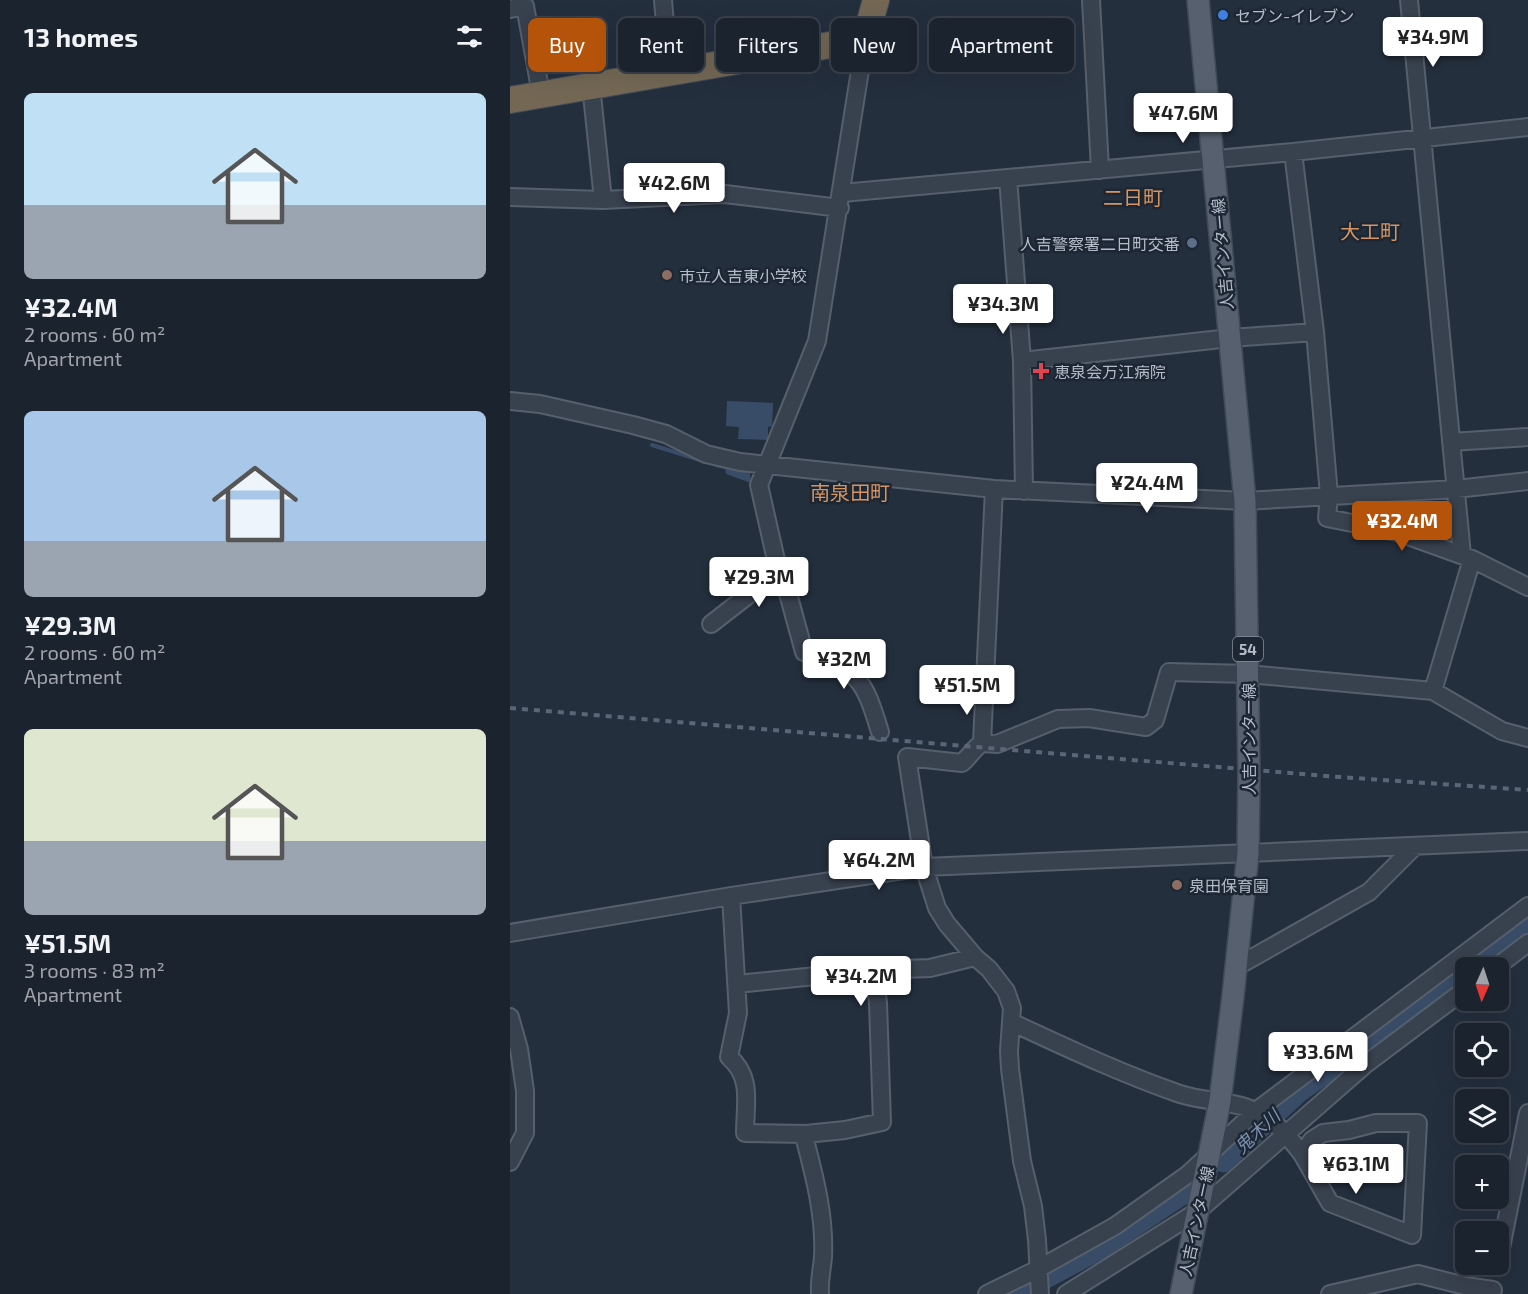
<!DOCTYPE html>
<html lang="en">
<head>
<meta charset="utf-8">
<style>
	:root { --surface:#1b232e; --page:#242b36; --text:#f1f3f6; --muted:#a0a4aa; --line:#39404a; --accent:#b45309 }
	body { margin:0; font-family:"Exo 2","Noto Sans JP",sans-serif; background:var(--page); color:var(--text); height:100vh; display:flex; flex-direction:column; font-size:22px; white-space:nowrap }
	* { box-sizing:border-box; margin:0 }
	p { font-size:20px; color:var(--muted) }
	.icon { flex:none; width:33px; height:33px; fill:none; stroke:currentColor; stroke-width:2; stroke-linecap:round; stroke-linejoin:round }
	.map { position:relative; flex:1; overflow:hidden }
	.sheet { display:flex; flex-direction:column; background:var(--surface); width:510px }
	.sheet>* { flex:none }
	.hud { position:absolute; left:18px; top:18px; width:570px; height:54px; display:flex; gap:12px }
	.needle { width:39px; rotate:183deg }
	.fabs { position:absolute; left:945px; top:957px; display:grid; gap:12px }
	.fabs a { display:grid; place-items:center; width:54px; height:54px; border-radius:9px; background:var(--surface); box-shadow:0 6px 24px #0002,0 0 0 2px var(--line); font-size:30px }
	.price { position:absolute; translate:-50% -51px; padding:0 14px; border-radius:6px; background:#fff; color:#222; font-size:20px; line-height:39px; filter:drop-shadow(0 2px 3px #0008) }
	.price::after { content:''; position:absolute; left:50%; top:36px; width:18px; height:14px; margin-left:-9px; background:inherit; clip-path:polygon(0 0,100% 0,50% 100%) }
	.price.on { background:var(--accent); color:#fff }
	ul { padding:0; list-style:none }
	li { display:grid; align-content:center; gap:12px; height:318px; padding:0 24px }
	li span { display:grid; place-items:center; height:186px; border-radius:9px; color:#555 }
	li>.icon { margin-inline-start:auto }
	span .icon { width:108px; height:108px; fill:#fffc; stroke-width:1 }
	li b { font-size:26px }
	h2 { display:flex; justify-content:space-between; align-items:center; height:72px; padding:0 24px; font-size:26px }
	.tag { padding:0 21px; border-radius:9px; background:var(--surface); box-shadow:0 6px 24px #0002,0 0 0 2px var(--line); font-size:21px; line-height:54px }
	.tag.on { background:var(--accent); color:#fff }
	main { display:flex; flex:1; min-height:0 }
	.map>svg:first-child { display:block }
</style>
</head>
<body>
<main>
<section class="sheet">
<h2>13 homes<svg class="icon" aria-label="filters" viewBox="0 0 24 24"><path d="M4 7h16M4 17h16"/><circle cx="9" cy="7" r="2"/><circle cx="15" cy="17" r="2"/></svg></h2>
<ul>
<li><span style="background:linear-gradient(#bfe0f5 60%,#9aa5b1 0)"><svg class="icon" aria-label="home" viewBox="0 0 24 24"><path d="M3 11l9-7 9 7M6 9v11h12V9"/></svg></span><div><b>¥32.4M</b><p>2 rooms · 60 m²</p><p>Apartment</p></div></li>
<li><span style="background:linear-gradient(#a9c7e8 70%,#9aa5b1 0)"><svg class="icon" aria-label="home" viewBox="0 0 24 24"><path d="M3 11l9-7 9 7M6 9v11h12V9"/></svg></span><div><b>¥29.3M</b><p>2 rooms · 60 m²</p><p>Apartment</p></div></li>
<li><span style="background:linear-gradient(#dfe7d0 60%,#9aa5b1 0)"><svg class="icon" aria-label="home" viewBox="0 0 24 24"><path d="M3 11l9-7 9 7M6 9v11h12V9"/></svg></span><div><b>¥51.5M</b><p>3 rooms · 83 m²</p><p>Apartment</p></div></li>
</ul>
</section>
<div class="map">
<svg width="1018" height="1294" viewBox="0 0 1018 1294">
	<rect width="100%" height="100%" fill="#242f3e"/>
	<!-- water -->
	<path fill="#394c67" d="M217,401l46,2 -1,23 -4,1v13l-30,-1 1,-12 -13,-1z
		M215,467l25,6 1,10 -25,-9z"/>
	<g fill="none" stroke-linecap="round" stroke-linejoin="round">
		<!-- stream -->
		<path stroke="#394c67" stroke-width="4" d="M142,445l48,15
			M206,465l9,2"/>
		<!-- river -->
		<path stroke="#394c67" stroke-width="21" d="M963,968l55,-42
			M713,1162l76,-70 167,-119
			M506,1294l84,-45 89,-59"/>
		<!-- minor casing -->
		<g stroke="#565f6c" stroke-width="20">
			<path id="minor" d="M153,0l6,72
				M581,0l9,170
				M899,0l53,555
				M0,9l15,-3 16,88
				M355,39l-48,302 -58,144 17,75 13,37 15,55c55,20 59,24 76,80
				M81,85l12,115
				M783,152l22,180 14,163 -2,23 70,14 75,27 56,28
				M498,178l14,183 2,130
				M332,193l451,-41 235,-25
				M0,197l93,3 122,-6 115,14
				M512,361l208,-23 85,-6
				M0,401l30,3 93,21 33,9 40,20 34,8 254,27 251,12 211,-12 72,-8
				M941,442l77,-5
				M484,489l-12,254c-8,5 -12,13 -20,20l-55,-6 17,110 13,41 10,16 28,33 14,12 17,22 6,17 -3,43 1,18 12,92 11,45 4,34 3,54
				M201,624l36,-28 29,-36
				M923,691l39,-132
				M472,743l15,1 61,-25 31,-1 57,9 9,-7 14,-48 79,2 185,17 69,40 26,7
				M221,896l7,117 -9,44c24,20 16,48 16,76l61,1 39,-4 37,-8 -4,-119 -4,-33 56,-2 45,-11
				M0,933l221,-37 193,-29 604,-26
				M726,967l133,-75 46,-46
				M985,968l33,-25
				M227,984l137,-14
				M0,1017l9,32 6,42v42l-15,29
				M501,1022c56,26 111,52 169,72 24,8 52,6 75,17 20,9 34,26 47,43l10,-14 11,-7 26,-3 27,-7h42l-6,112 -82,-32 -28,-49
				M296,1134l-1,6c10,38 20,77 18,117 -1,12 -4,25 -3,37
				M988,1263l30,-150
				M477,1294l51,-25 77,-43 72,-51 69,-64 272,-205
				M556,1294l132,-83 168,-147 100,-75
				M820,1294l88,-20 47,12 28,4"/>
		</g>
		<!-- major casing -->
		<g stroke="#414a57" stroke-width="24">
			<path id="major" d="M671,1294l39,-193 13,-105 15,-143 1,-78 -4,-274 -47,-501"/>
		</g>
		<!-- highway casing -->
		<g stroke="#434c59" stroke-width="28">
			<path id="highway" d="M0,100l355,-61 11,-39"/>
		</g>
		<!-- minor -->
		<use href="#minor" stroke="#38414e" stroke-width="16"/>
		<!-- major -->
		<use href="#major" stroke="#56606e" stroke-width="21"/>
		<!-- highway -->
		<use href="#highway" stroke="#746855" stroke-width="26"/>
		<!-- rail -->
		<path stroke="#5a6575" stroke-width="4" stroke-dasharray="6 6" stroke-linecap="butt" d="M0,708l815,68 203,14"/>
	</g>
	<!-- markers -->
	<circle fill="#3f7fe0" stroke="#1d2633" stroke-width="2" cx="713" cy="15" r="6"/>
	<circle fill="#5c6f8a" stroke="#1d2633" stroke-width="2" cx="682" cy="243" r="6"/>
	<g fill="#8d6e63" stroke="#1d2633" stroke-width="2">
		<circle cx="157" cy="275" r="6"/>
		<circle cx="667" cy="885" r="6"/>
	</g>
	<path fill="#e0444e" stroke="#1d2633" stroke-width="2" d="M528 362h6v6h6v6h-6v6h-6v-6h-6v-6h6z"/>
	<g text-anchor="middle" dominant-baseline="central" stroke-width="5" stroke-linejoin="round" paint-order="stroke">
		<!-- shield labels -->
		<rect fill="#1d2633" stroke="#878f9c" stroke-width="1.5" x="723" y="637" width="30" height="24" rx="4.5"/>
		<g font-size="15" font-weight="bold" fill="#b4bcc9">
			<text x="738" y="649">54</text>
		</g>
		<!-- poi labels -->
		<g font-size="16" fill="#b4bcc9" stroke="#1d2633" text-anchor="start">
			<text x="725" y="15">セブン-イレブン</text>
			<text x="670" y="243" text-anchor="end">人吉警察署二日町交番</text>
			<text x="169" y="275">市立人吉東小学校</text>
			<text x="544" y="371">恵泉会万江病院</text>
			<text x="679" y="885">泉田保育園</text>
		</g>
		<!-- street labels -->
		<g font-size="16" fill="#b4bcc9" stroke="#1d2633">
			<text transform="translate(712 254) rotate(-95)">人吉インター線</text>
			<text transform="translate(738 739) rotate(-90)">人吉インター線</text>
			<text transform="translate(686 1221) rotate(-78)">人吉インター線</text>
		</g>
		<!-- water labels -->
		<g font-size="18" font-style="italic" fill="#7c92b1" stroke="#1d2633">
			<text transform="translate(747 1131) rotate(-43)">鬼木川</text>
		</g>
		<!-- quarter labels -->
		<g font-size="20" fill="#d59563" stroke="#1d2633">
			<text x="623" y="197">二日町</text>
			<text x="860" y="231">大工町</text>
			<text x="340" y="492">南泉田町</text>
		</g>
	</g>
</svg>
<div class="fabs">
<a><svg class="needle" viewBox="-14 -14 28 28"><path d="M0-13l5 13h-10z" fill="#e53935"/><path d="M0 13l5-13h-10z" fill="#a0a4aa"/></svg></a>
<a><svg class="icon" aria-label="locate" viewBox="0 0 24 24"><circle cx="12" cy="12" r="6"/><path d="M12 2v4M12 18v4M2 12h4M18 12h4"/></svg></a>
<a><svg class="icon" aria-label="layers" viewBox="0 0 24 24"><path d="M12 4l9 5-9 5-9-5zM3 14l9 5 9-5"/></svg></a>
<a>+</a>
<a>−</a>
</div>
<b class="price" style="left:923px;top:68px">¥34.9M</b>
<b class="price" style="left:673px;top:144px">¥47.6M</b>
<b class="price" style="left:164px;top:214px">¥42.6M</b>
<b class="price" style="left:493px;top:335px">¥34.3M</b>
<b class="price" style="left:637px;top:514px">¥24.4M</b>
<b class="price on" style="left:892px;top:552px">¥32.4M</b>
<b class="price" style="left:249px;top:608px">¥29.3M</b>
<b class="price" style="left:334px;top:690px">¥32M</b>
<b class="price" style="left:457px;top:716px">¥51.5M</b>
<b class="price" style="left:369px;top:891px">¥64.2M</b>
<b class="price" style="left:351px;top:1007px">¥34.2M</b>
<b class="price" style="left:808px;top:1083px">¥33.6M</b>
<b class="price" style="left:846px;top:1195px">¥63.1M</b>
<div class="hud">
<a class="tag on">Buy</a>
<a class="tag">Rent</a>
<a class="tag">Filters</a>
<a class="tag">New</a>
<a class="tag">Apartment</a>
</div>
</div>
</main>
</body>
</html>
